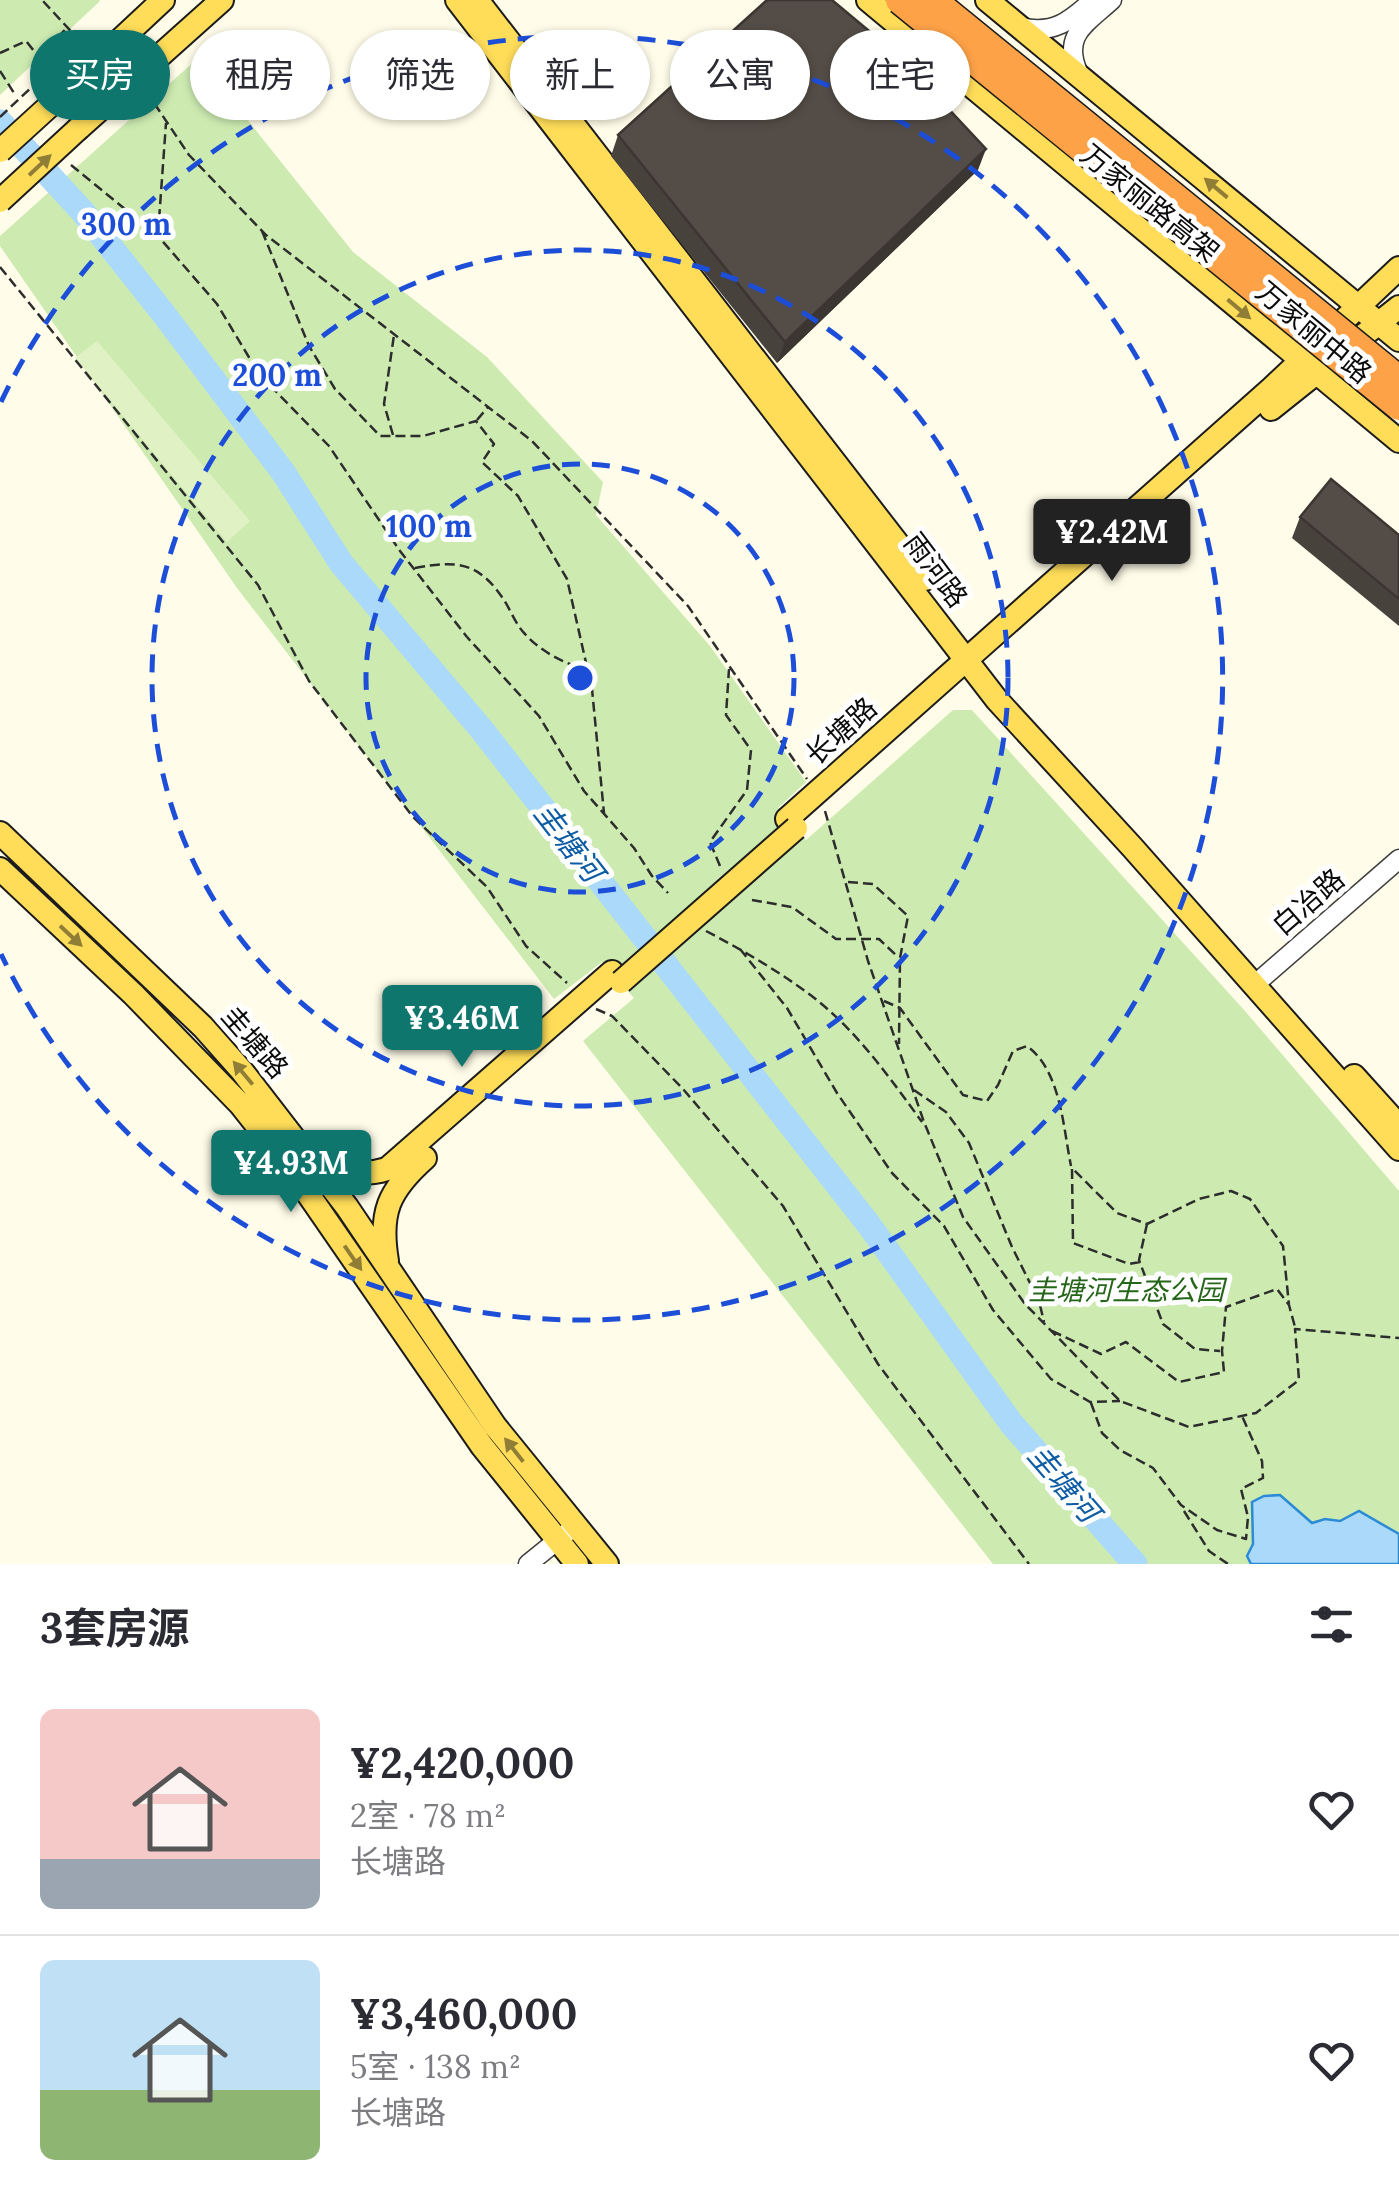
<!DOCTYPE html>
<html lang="zh">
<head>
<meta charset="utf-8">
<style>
	:root { --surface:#fff; --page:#f2f2f3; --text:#2b2b33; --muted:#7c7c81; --line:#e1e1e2; --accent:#0f766e }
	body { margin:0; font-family:Lora,"Noto Sans SC",serif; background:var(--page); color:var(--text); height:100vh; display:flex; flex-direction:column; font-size:38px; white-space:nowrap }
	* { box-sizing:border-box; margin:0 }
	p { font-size:32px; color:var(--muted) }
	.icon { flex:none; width:55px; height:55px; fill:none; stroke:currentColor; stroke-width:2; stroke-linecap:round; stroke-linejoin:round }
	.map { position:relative; height:1564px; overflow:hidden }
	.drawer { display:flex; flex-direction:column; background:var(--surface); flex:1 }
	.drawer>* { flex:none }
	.guide { position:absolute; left:30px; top:30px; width:1340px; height:90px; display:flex; gap:20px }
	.price { position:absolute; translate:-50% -85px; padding:0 22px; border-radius:10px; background:var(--accent); color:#fff; font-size:32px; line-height:65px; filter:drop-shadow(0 2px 5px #0008) }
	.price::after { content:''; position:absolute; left:50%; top:60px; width:30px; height:22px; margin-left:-15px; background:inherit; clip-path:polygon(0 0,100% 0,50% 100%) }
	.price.selected { background:#222; color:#fff }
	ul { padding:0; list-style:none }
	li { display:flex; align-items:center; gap:30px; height:250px; padding:0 40px }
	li+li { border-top:2px solid var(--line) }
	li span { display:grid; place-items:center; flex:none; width:280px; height:200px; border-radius:15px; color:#555 }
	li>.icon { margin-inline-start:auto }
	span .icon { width:120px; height:120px; fill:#fffc; stroke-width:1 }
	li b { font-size:42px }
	h2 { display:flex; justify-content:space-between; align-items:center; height:120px; padding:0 40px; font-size:42px }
	.chip { padding:0 35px; border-radius:45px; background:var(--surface); box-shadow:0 2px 8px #0004; font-size:35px; line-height:90px }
	.chip.selected { background:var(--accent); color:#fff }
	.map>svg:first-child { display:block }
</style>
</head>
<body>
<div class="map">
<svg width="1399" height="1564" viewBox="0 0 1399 1564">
	<rect width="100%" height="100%" fill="#fffce9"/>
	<!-- green -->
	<path fill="#cdebb1" d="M0,0h99l1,1 -100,94z
		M198,58l155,194 134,105 116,125 -7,33 114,131 96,136 -28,26 28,32 147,-130h19l273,301 154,180v373h-406l-410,-523 51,-43 -32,-36 -48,37 -317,-411 -237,-342v-10z"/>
	<!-- pitch -->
	<path fill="#e0f2c3" d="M97,341l153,180 -23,21 -152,-184z"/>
	<!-- water -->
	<path fill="#aad9fa" stroke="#2c8bd6" stroke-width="2.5" d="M1280,1495l32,28 13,-4 15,2 19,-10 40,23v30h-148l-4,-8 6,-12 -1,-42 12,-6z"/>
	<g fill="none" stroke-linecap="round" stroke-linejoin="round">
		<!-- river -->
		<path stroke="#aad9fa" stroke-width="25" d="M0,122l83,90 80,101 120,159 58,91 141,167 387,495 142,198 124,141"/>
		<!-- minor casing -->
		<g stroke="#3e3e3e" stroke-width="21">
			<path id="minor" d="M1021,27c32,8 49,-6 72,-27
				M1079,74c-18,-39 7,-50 33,-74
				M1253,986l146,-127
				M528,1564l47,-38"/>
		</g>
		<!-- major casing -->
		<g stroke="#1c1c1c" stroke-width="26">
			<path id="major" d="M457,0l540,700 135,147 267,302
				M477,0l448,579
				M868,0l531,441
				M987,0l412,340
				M57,99l106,-99
				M79,128l143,-128
				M1271,409l128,-102
				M787,819l485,-431 127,-120
				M0,833l203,194 39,44 105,136 148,219 112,138
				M0,869l133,125 107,110 46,58 196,284 95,118
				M1354,1076l45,50
				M314,1156c22,16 48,21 73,13l225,-197
				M387,1261c-8,-48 1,-70 38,-103"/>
		</g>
		<!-- path -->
		<path stroke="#2d2d2d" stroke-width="2.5" stroke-dasharray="10 5" stroke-linecap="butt" d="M0,53l26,-12 12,15 28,-27
			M0,71l14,22
			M36,83l44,-42 -38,-41
			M146,91l43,64 77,80 266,206 156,165 119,173
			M71,165l87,71 59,68 42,70 70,72 71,105 67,86 72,79 45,75 50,57 18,28 16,17
			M262,231l47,115 26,43 45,47h43l53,-15 18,23 -12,18 36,34 49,83 25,110 12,124
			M158,234l8,-111
			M0,267l258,318 51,96 104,136 74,70 39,59 41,37
			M477,420l11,-13
			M393,435l-9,-31 10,-69
			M415,568c42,-8 64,-6 89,32 7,11 12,25 21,34 16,18 39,29 62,36
			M825,811l43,150 56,161 39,95 62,87 95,97 69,26 67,-14 43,-33 -4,-51 104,9
			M720,866l-10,-24 37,-52 4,-40 -25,-35 3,-46
			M848,882l25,2 35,32 -8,42 -1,86
			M752,900l40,7 44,32h43l18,17
			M706,931c38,20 74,41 107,66 44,34 77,81 109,125
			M740,949l47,59 50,85 55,80 52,53 49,84 58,69 39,23 30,-1
			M884,1001l16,7 63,87 24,6 11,-16 15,-34 14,-5c34,25 36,81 44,120
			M596,1009l16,7 71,73 100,117 95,158 151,200
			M914,1090l32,22 23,31 43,104 27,54 5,21
			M1147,1224l-8,36 24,64 32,25 25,2
			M1140,1262l-11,2 -56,-21 -1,-75 45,45 30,11 52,-25 32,-8 19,8 33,47 6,59
			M1052,1331l49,23 25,-12 53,40 45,-10 -2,-21 4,-44 51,-18 12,16 6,22
			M1091,1403l11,30 18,17 33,18 28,37 36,25 29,9 2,-22 -7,-28 22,-11 -1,-17 -20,-45
			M1184,1511l25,40 19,13"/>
		<!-- minor -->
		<use href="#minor" stroke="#fff" stroke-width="18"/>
		<!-- major -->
		<use href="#major" stroke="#ffdd59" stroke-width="22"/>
		<!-- major-bridge casing -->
		<g stroke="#1c1c1c" stroke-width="26" stroke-linecap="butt">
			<path id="major-bridge" d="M0,151l57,-52
				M0,201l79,-73
				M621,982l175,-154"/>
		</g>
		<!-- highway-bridge casing -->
		<g stroke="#1c1c1c" stroke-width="31" stroke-linecap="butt">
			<path id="highway-bridge" d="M900,0l499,406
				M932,0l467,380"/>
		</g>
		<!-- path-bridge -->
		<path stroke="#2d2d2d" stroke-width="2.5" stroke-dasharray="10 5" stroke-linecap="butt" d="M0,117l36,-34"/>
		<!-- major-bridge -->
		<use href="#major-bridge" stroke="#ffdd59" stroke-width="22"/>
		<!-- highway-bridge -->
		<use href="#highway-bridge" stroke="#fea248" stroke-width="28"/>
	</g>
	<!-- wall -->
	<path fill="#48423d" d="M618,135l360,35 -201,193 -166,-207z
		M1300,517l99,18v91l-107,-88z"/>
	<!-- shaded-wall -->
	<path fill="#3b3632" d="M986,149l-8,21 -201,193 8,-21z"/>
	<!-- building -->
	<path fill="#544d47" stroke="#3b3632" stroke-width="2.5" d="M767,0h65l67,56 87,93 -201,193 -167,-207z
		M1331,479l68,56v64l-99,-82z"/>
	<!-- one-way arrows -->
	<defs><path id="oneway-solid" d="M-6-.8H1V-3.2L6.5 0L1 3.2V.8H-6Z" transform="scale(2.5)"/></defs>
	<g fill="#917e36">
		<use href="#oneway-solid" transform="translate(40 165) rotate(-43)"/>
		<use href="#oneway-solid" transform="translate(1216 188) rotate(-140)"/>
		<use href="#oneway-solid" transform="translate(1239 309) rotate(40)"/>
		<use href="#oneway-solid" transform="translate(71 936) rotate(43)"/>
		<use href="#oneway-solid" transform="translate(243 1073) rotate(-130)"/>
		<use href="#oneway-solid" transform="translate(353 1258) rotate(55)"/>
		<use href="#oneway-solid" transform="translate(514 1450) rotate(-128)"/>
	</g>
	<!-- distance rings -->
	<g fill="none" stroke="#1d4ed8" stroke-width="5" stroke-dasharray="18 12">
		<circle cx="580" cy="678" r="214"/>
		<circle cx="580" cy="678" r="428"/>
		<path d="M1 402A642 642 0 1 1 1 954"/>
	</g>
	<g text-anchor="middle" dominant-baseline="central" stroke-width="10" stroke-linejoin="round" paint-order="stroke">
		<!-- street labels -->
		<g font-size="28" fill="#0b0b0b" stroke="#fff">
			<text transform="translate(1150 203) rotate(39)">万家丽路高架</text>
			<text transform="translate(1314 332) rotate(40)">万家丽中路</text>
			<text transform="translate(936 570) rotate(53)">雨河路</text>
			<text transform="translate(841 731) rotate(-42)">长塘路</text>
			<text transform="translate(1308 902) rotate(-41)">白冶路</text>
			<text transform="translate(255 1042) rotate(49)">圭塘路</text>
		</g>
		<!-- park labels -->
		<g font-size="28" font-style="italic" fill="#256618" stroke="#fff">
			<text x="1126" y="1290">圭塘河生态公园</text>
		</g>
		<!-- water labels -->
		<g font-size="30" font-style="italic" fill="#0d5ca4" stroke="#fff">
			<text transform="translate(569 842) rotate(52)">圭塘河</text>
			<text transform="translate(1064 1483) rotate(49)">圭塘河</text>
		</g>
	</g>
	<circle cx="580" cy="678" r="15" fill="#1d4ed8" stroke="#fff" stroke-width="5"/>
	<g font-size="30" text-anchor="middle" font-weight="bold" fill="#1d4ed8" stroke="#fff" stroke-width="10" stroke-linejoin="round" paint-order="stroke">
		<text x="126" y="235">300 m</text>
		<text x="277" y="386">200 m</text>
		<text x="429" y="537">100 m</text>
	</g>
</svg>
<b class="price selected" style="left:1112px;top:584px">¥2.42M</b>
<b class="price" style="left:462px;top:1070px">¥3.46M</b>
<b class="price" style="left:291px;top:1215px">¥4.93M</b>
<div class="guide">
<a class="chip selected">买房</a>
<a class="chip">租房</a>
<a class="chip">筛选</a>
<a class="chip">新上</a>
<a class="chip">公寓</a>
<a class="chip">住宅</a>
</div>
</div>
<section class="drawer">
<h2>3套房源<svg class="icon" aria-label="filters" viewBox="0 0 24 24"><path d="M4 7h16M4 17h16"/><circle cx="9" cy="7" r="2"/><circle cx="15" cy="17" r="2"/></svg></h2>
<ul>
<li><span style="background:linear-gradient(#f6c9c9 75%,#9aa5b1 0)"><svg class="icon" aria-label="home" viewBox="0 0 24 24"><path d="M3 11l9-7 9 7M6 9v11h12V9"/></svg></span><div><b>¥2,420,000</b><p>2室 · 78 m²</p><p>长塘路</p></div><svg class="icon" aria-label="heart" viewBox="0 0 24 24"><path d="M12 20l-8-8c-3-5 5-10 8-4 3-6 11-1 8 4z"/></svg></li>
<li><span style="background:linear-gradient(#bfe0f5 65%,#8fb573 0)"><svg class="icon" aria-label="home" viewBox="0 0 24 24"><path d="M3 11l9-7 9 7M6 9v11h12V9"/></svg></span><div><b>¥3,460,000</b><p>5室 · 138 m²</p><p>长塘路</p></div><svg class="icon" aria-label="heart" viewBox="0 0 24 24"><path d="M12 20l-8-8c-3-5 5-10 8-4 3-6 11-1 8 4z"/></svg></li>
</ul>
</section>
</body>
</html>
